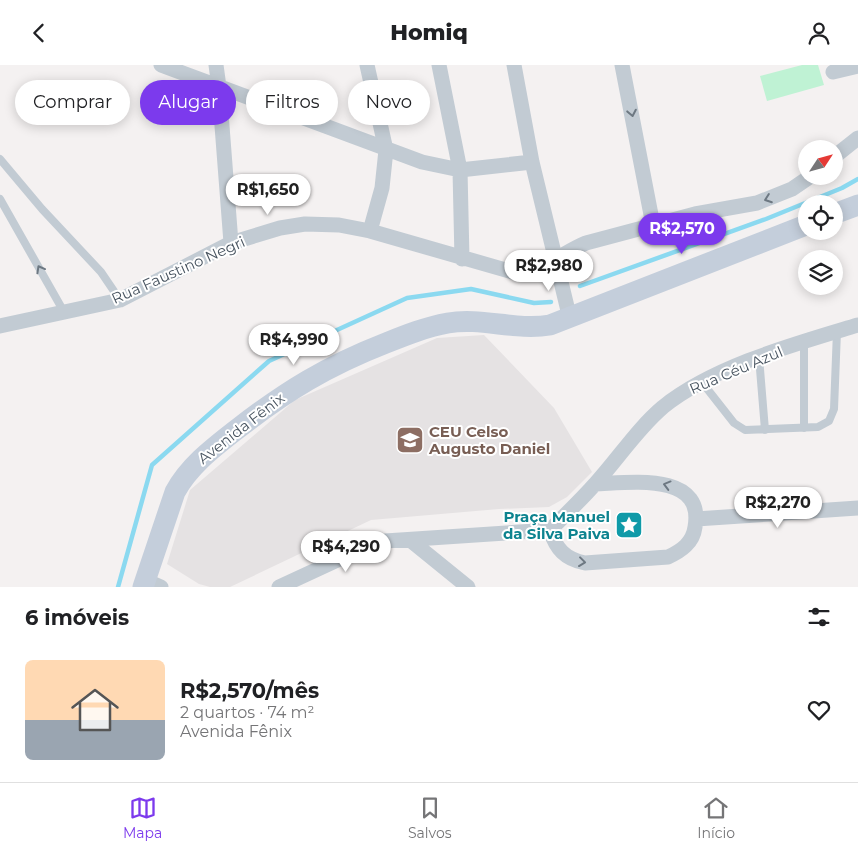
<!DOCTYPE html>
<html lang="pt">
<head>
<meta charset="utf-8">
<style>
	:root { --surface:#fff; --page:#f6f6f6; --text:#202124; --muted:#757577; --line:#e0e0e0; --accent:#7c3aed }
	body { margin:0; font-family:Montserrat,sans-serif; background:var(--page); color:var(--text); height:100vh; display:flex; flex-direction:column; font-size:19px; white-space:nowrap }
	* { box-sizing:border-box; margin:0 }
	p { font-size:16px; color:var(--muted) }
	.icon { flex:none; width:28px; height:28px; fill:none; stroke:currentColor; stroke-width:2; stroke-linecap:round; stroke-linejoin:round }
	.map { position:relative; height:522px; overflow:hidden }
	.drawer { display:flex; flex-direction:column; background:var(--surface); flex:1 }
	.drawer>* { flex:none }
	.hud { position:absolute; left:15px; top:15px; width:500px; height:45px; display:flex; gap:10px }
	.needle { width:32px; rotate:54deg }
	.controls { position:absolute; left:798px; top:75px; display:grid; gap:10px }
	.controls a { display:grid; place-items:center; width:45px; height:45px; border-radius:50%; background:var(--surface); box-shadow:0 2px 12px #0003; font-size:25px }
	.price { position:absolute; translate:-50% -42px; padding:0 11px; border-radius:18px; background:#fff; color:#222; font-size:16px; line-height:32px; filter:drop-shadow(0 1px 2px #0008) }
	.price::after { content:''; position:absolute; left:50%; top:30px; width:15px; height:11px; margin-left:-8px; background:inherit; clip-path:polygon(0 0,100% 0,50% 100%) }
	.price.current { background:var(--accent); color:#fff }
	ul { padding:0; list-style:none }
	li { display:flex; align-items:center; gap:15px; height:125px; padding:0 25px }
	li+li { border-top:1px solid var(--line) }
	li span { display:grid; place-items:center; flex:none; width:140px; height:100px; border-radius:8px; color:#555 }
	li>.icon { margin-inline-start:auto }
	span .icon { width:60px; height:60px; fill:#fffc; stroke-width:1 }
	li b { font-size:21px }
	h2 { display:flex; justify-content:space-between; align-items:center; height:60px; padding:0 25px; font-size:21px }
	.tag { padding:0 18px; border-radius:22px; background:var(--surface); box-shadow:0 2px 12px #0003; font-size:18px; line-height:45px }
	.tag.current { background:var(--accent); color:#fff }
	header { display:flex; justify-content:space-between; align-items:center; height:65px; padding:0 25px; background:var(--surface); font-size:22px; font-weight:800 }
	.tab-bar { display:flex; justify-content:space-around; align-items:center; height:70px; border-top:1px solid var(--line); background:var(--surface); font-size:14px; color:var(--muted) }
	.tab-bar a { display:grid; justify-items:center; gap:2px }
	.tab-bar .current { color:var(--accent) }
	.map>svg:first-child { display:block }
</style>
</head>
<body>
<header><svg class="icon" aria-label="back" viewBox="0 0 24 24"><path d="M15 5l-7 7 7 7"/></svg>Homiq<svg class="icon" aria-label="person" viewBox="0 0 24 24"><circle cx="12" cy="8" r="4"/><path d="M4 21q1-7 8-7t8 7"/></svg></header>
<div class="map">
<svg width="858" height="522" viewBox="0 0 858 522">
	<rect width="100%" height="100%" fill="#f4f1f1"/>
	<!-- education -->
	<path fill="#e5e2e3" d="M484,270l70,73 38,64 -25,25 -18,10 -50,2 -128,11 -141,67h-20l-11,-3 -32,-20 23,-74 105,-90 142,-62z"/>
	<!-- green -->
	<path fill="#bff2d4" d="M802,0h16l6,20 -57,16 -7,-25z"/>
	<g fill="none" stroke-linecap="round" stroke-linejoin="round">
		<!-- stream -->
		<path stroke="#8bd9f0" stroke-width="4.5" d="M580,221l186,-67 76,-31 16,-9
			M118,522l34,-122 117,-104 138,-63 64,-9 63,14 17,-1"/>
		<!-- lane -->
		<path stroke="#c2cbd3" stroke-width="8" d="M0,94l42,50 59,63 19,28
			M0,134l64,113
			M759,292l6,73
			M701,316l33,42 11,7 73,-3 11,-6 5,-12 3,-78
			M804,363v-86"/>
		<!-- street -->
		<path stroke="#c2cbd3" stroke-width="15" d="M161,0l261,97 38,8 72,-8
			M216,0l3,22 12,156
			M367,0l19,85 -4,38 -12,43
			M439,0l21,105 2,89
			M514,0l18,97 38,157
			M622,0l31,160
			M833,7l25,-6
			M834,92l24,-19
			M0,261l120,-26 111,-57 49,-15 25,-4 34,1 31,6 146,42c27,-2 46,-20 70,-30l109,-29 62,-11 35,-14 19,-13
			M696,454l162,-11
			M550,465c15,-15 31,-30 45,-46 23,-25 42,-55 68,-77 51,-41 132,-63 195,-82
			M550,465c6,19 15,29 35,33l83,-6c13,-6 25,-14 27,-30 10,-56 -67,-44 -100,-43
			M410,475l58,47
			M145,515l16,7
			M279,522l93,-43 13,-3 165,-11"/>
		<!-- secondary -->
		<path stroke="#c4cedb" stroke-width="21" d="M834,149l24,-9
			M143,522l32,-95c14,-26 38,-44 61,-62 50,-39 91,-64 150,-87 20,-8 40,-16 62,-20 33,-6 68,8 102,2l256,-100"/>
	</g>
	<!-- one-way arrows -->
	<defs><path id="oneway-chevron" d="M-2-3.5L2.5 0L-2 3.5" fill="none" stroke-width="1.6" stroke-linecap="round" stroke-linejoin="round" transform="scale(1.25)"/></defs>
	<g stroke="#6d7882">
		<use href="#oneway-chevron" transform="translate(632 48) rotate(79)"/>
		<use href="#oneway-chevron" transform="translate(768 134) rotate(160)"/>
		<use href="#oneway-chevron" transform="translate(40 204) rotate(-119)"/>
		<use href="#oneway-chevron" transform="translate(667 420) rotate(-165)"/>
		<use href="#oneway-chevron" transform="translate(582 497) rotate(7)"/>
	</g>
	<!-- icons -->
	<defs>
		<g id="school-square" transform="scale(1.4375)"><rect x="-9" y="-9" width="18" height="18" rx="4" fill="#8d6e63" stroke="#fff"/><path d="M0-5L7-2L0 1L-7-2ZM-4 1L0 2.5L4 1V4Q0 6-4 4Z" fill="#fff"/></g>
		<g id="sight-square" transform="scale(1.4375)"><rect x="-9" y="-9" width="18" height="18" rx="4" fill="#0f9aa8" stroke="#fff"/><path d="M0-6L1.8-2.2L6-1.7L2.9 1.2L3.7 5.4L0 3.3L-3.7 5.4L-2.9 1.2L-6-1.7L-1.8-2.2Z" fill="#fff"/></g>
	</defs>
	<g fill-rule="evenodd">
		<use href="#school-square" x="410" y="375"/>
		<use href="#sight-square" x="629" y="460"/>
	</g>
	<g text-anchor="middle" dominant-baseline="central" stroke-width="4" stroke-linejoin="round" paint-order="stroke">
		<!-- street labels -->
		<g font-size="15" fill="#485460" stroke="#fff">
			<text transform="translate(178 205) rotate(-24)">Rua Faustino Negri</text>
			<text transform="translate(736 305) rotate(-23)">Rua Céu Azul</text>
			<text transform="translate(241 363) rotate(-38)">Avenida Fênix</text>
		</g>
		<!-- education labels -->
		<g font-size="15" font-weight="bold" fill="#785e54" stroke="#fff" text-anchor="start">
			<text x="429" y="366">CEU Celso<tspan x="429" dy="17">Augusto Daniel</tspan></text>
		</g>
		<!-- culture labels -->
		<g font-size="15" font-weight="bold" fill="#0d838f" stroke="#fff" text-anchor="end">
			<text x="610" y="451">Praça Manuel<tspan x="610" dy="17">da Silva Paiva</tspan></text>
		</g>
	</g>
</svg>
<div class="controls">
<a><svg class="needle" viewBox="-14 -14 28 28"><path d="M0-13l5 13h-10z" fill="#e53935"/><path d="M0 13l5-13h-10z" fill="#757577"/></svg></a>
<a><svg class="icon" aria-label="locate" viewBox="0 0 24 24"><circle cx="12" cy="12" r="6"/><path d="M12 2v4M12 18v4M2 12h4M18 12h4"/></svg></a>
<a><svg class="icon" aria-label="layers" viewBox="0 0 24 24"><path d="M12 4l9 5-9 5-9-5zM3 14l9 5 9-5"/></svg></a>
</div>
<b class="price" style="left:268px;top:151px">R$1,650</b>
<b class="price current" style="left:682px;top:190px">R$2,570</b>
<b class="price" style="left:549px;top:227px">R$2,980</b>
<b class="price" style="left:294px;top:301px">R$4,990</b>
<b class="price" style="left:778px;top:464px">R$2,270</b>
<b class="price" style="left:346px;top:508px">R$4,290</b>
<div class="hud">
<a class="tag">Comprar</a>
<a class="tag current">Alugar</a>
<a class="tag">Filtros</a>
<a class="tag">Novo</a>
</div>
</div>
<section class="drawer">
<h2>6 imóveis<svg class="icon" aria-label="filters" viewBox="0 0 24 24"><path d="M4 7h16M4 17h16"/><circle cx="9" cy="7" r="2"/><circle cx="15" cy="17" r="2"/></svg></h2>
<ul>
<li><span style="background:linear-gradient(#ffd9b3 60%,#9aa5b1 0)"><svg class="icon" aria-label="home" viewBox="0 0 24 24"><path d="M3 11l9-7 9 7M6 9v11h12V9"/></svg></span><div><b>R$2,570/mês</b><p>2 quartos · 74 m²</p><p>Avenida Fênix</p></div><svg class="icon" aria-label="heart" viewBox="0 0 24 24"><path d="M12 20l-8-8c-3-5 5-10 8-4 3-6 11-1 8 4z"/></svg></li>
</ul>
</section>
<nav class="tab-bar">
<a class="current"><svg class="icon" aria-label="map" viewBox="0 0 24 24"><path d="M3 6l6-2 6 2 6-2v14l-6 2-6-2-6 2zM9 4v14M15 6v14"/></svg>Mapa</a>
<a><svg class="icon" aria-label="saved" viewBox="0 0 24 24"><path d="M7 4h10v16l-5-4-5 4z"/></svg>Salvos</a>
<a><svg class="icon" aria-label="home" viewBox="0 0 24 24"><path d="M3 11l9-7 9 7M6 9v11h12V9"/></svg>Início</a>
</nav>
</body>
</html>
